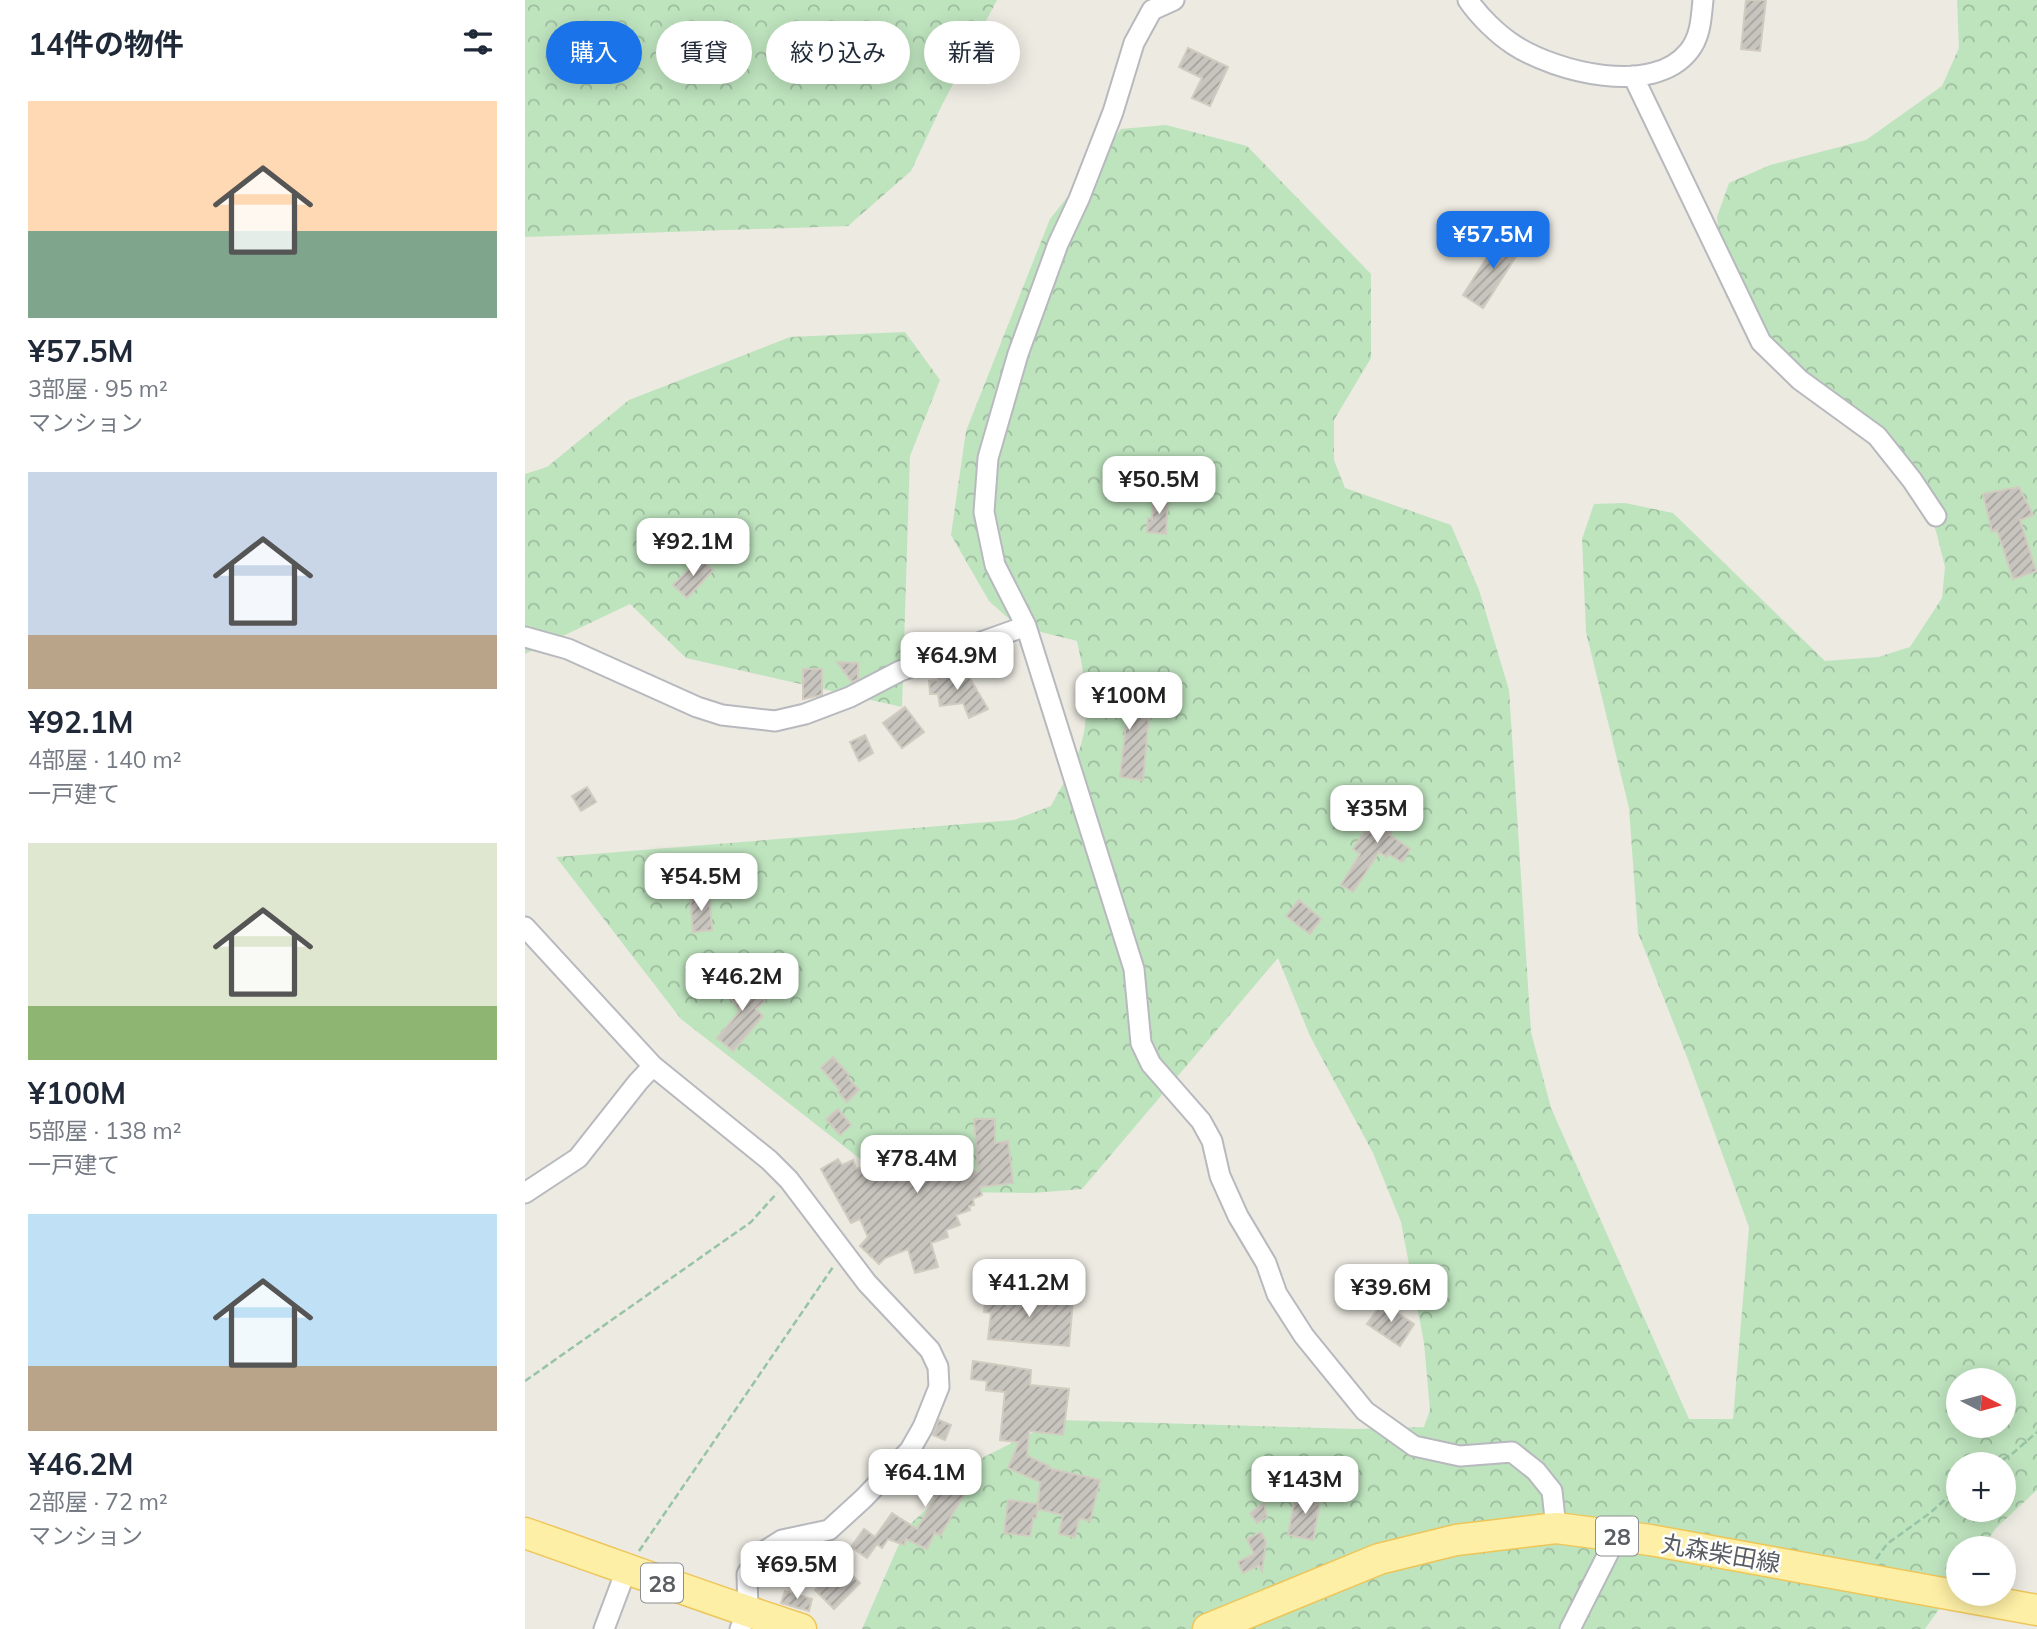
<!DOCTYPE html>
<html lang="ja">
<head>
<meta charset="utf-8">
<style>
	:root { --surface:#fff; --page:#f2f2f3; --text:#1f2937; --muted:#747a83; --accent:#1a73e8 }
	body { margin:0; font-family:Mulish,"Noto Sans JP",sans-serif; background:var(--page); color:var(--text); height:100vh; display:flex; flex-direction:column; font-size:26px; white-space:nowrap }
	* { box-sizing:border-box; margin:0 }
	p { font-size:23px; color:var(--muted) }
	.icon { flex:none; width:38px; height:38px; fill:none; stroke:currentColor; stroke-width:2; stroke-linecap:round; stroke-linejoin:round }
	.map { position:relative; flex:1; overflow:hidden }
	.sheet { display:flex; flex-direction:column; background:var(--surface); width:525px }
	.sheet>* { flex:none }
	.guide { position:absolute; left:21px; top:21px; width:665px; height:63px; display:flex; gap:14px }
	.needle { width:46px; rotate:96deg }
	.fabs { position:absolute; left:1421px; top:1368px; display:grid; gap:14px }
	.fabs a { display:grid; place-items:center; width:70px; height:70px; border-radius:50%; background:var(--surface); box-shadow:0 4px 18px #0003; font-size:35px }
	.price { position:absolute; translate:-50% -60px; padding:0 16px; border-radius:14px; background:#fff; color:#222; font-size:23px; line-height:46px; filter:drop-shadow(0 2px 4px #0008) }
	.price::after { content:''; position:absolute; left:50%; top:42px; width:21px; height:16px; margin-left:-10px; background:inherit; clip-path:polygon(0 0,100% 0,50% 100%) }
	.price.selected { background:var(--accent); color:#fff }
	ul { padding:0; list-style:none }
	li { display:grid; align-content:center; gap:14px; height:371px; padding:0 28px }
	li span { display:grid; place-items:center; height:217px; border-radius:0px; color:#555 }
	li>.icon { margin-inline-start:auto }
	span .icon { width:126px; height:126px; fill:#fffc; stroke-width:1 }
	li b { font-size:30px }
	h2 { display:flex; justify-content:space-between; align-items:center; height:84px; padding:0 28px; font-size:30px }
	.pill { padding:0 24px; border-radius:32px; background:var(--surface); box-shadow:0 4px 18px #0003; font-size:24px; line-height:63px }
	.pill.selected { background:var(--accent); color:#fff }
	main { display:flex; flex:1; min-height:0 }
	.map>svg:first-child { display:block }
</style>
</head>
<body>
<main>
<section class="sheet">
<h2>14件の物件<svg class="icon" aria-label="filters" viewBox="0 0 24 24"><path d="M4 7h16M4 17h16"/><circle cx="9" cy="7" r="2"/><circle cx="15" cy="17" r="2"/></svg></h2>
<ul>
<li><span style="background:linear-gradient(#ffd9b3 60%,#7fa58c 0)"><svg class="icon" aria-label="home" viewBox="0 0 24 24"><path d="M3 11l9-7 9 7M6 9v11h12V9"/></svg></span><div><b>¥57.5M</b><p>3部屋 · 95 m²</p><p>マンション</p></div></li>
<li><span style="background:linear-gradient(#c9d6e8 75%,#b9a48a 0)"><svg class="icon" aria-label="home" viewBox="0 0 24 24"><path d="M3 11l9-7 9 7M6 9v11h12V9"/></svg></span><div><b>¥92.1M</b><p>4部屋 · 140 m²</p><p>一戸建て</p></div></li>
<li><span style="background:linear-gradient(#dfe7d0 75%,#8fb573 0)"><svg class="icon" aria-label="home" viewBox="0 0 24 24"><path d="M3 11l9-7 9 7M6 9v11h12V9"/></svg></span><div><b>¥100M</b><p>5部屋 · 138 m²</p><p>一戸建て</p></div></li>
<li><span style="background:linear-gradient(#bfe0f5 70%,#b9a48a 0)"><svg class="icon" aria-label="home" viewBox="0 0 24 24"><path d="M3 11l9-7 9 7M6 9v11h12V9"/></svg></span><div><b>¥46.2M</b><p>2部屋 · 72 m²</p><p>マンション</p></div></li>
</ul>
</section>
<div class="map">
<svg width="1512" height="1629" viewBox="0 0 1512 1629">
	<defs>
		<pattern id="forest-crowns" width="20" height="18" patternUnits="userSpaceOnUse" patternTransform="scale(1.75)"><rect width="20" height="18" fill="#bee4be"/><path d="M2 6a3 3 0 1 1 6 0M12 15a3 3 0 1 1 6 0" fill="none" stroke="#9dbc9e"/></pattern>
		<pattern id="building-hatch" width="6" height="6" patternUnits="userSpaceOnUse" patternTransform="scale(1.75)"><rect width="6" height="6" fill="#c8c4be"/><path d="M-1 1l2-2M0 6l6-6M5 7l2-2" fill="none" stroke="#a5a29e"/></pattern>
	</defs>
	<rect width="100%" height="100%" fill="#eceae1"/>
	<!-- forest -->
	<path fill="url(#forest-crowns)" fill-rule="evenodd" d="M0,0h472l-56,107 -30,64 -63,55 -323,11z
		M1432,0h80v1490l-41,38 -15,21h-23v33l-33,47h-1063l44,-101 78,-71 74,-37 299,9 67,-2 6,-17 -6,-67 -23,-121 -28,-69 -63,-117 -32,-78 -196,231 -49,4 -92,-1 -77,-30 -183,-143 -125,-162 458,-37 37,-14c9,-18 22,-36 28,-55 13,-37 6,-73 -2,-110l-60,-15 -28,-25 -38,-66 15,-104 84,-212 71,-90 45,-4 81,21 124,128v84l-37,62v40l11,28 106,37 28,65 30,100 22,342 20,76 138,311h44l16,-192 -62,-170 -49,-124 -9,-125 -43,-176 -4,-93 12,-35 31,-1 48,10 152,148 53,-4 32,-10 32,-49 3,-31 -9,-36 -18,-42 -65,-59 -127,-133 -9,-80 12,-34 41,-18 96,-25 76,-54 17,-38zM1433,1381h46v45h-46zM1433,1465h46v45h-46z
		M380,332l35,48 -30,76 -8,251 -216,-49 -56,-54 -105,50v-180l22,-7 82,-67 161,-63z"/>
	<!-- building -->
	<path fill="url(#building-hatch)" stroke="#d1cbc0" stroke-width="2" d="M1221,0h20l-6,51 -19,-2z
		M663,48l40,19 -18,39 -18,-8 10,-20 -23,-11z
		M977,234l20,13 -39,61 -20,-13z
		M1494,487l14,28 -13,5 16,51 -23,8 -16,-49 -5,2 -9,-38z
		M628,496l15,1 -2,37 -19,-2 1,-14 4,1z
		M175,558l13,12 -26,28 -14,-13z
		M312,662l21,1v16l-6,3z
		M430,664l1,18 12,-7 20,34 -19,9 -6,-15 -23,3 -2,-12h-8l-1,-13 9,-1v-9z
		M278,669h19v26l-19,4z
		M570,694l20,3 -1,2 36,4 -7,77 -23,-3 7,-62 -34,-4z
		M380,707l19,25 -22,16 -19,-25z
		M340,735l8,18 -14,8 -9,-19z
		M62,787l9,15 -15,9 -9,-15z
		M864,800l16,9 -15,26 20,14 -8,13 -14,-8 -1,3 -8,-5 -26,40 -12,-7 19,-31 -7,-5 18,-28 5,3z
		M184,895l3,35 -19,2 -3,-36z
		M774,900l22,19 -11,15 -24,-18z
		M220,975l20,26 -9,8 7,7 -30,35 -16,-13 23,-27 -15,-20z
		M308,1057l16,18 -2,2 12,13 -12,12 -9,-10 2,-2 -19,-22z
		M313,1109l13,16 -11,10 -14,-16z
		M449,1119h21v24l13,-2 5,42 -33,4 2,8 -9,4 1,6 -5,1 1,4 -14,5 4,10 -14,5 2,7 -17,6 7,24 -23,6 -7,-24 -23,9 -6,6 -19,-18 8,-9 -8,-18 -9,4 -30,-54 17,-10 4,6 11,-5 3,9 29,-7 1,6 26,-8 -4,-11 21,-5 -1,-3 19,-3 7,39 24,-6z
		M461,1292l87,9 -4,45 -81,-7 3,-26 -7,-1z
		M857,1303l32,21 -14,22 -33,-22z
		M448,1361l58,9 -1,15 39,4 -6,46 -34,-4 -2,25 22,10 -1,2 52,12 -10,41 -11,-3 -4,19 -16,-3 4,-19 -25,-6 2,-27 -32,-14 11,-26 -19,-2 5,-48 -19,-2 1,-9 -16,-2z
		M414,1420l12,5 -6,15 -12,-5z
		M419,1453l33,19 -37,64 -5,-4 -8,17 -21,-10 -2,6 -16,-6 -6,9 -5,-4 -10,14 -16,-11 13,-18 11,8 17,-24 25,16 19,-32 -15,-10z
		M771,1492l25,5 -8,43 -25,-5z
		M483,1500l30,4 -2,14h-3l-3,18 -26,-3z
		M739,1503l3,14 -10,6 -7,-10z
		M736,1532l5,10 -4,29 -3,-6 -16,8 -5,-11 16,-8 -7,-15z
		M316,1564l19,19 -26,26 -19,-19z
		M260,1591l27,8 -3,12 -28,-8z"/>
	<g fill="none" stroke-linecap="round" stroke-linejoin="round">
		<!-- street casing -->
		<g stroke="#b7b9be" stroke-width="23">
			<path id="street" d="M649,0l-22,10 -18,33 -21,69 -34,87 -21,45 -40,110 -30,104 -4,54 11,53 31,61 108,343 7,74 10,21 50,57 11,20 8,35 18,40 28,47 11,31 27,42 61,75 49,35 46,10 52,-4 24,19 16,20 4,37
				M943,0c11,16 29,34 46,45 42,27 139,52 175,6 12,-15 12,-33 14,-51
				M1108,76l128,266 39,38 77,56 35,44 24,36
				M0,637l43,12 129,58 25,8 53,6 30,-7 45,-17 50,-26 126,-45
				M0,927l128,139 116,94 20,20 78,103 63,67 8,17 1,20 -16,40 -13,23 -46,48 -35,32 -47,10 -22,14 -13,20 1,38 -8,17
				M0,1193l53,-35 60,-76 15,-16
				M79,1629l23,-61
				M1045,1629l47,-93"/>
		</g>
		<!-- primary casing -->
		<g stroke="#eec559" stroke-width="33">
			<path id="primary" d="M0,1533c92,32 183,66 276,96
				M683,1629l171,-70 77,-19 100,-12 94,12 387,70"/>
		</g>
		<!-- path -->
		<path stroke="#97c4a4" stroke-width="2.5" stroke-dasharray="7 3.5" stroke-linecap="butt" d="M0,1381l226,-159 26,-29
			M1469,1465l18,-11 25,-22
			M114,1551l194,-284
			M1351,1559l11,-15 43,-31 28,-25"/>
		<!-- street -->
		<use href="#street" stroke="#fff" stroke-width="19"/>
		<!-- primary -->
		<use href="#primary" stroke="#fdefa5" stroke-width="30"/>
	</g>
	<g text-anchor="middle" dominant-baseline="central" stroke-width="5" stroke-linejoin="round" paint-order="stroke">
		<!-- shield labels -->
		<g fill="#fff" stroke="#8c8e91" stroke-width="2">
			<rect x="1071" y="1516.5" width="42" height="39" rx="5"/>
			<rect x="116" y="1563.5" width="42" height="39" rx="5"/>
		</g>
		<g font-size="23" font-weight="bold" fill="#5a5d62">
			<text x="1092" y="1536">28</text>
			<text x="137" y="1583">28</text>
		</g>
		<!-- street labels -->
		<g font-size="24" fill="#5a5d62" stroke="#fff">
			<text transform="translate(1196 1553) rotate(10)">丸森柴田線</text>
		</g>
	</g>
</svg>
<div class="fabs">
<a><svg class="needle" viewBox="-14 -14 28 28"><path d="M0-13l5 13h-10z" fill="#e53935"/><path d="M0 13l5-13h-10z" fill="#747a83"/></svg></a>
<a>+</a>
<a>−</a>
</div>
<b class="price selected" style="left:968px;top:271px">¥57.5M</b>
<b class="price" style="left:634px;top:516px">¥50.5M</b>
<b class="price" style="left:168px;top:578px">¥92.1M</b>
<b class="price" style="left:432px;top:692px">¥64.9M</b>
<b class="price" style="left:604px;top:732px">¥100M</b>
<b class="price" style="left:852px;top:845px">¥35M</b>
<b class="price" style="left:176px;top:913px">¥54.5M</b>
<b class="price" style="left:217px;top:1013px">¥46.2M</b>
<b class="price" style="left:392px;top:1195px">¥78.4M</b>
<b class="price" style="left:504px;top:1319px">¥41.2M</b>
<b class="price" style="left:866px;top:1324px">¥39.6M</b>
<b class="price" style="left:400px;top:1509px">¥64.1M</b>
<b class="price" style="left:780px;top:1516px">¥143M</b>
<b class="price" style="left:272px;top:1601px">¥69.5M</b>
<div class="guide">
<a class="pill selected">購入</a>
<a class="pill">賃貸</a>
<a class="pill">絞り込み</a>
<a class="pill">新着</a>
</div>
</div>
</main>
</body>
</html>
